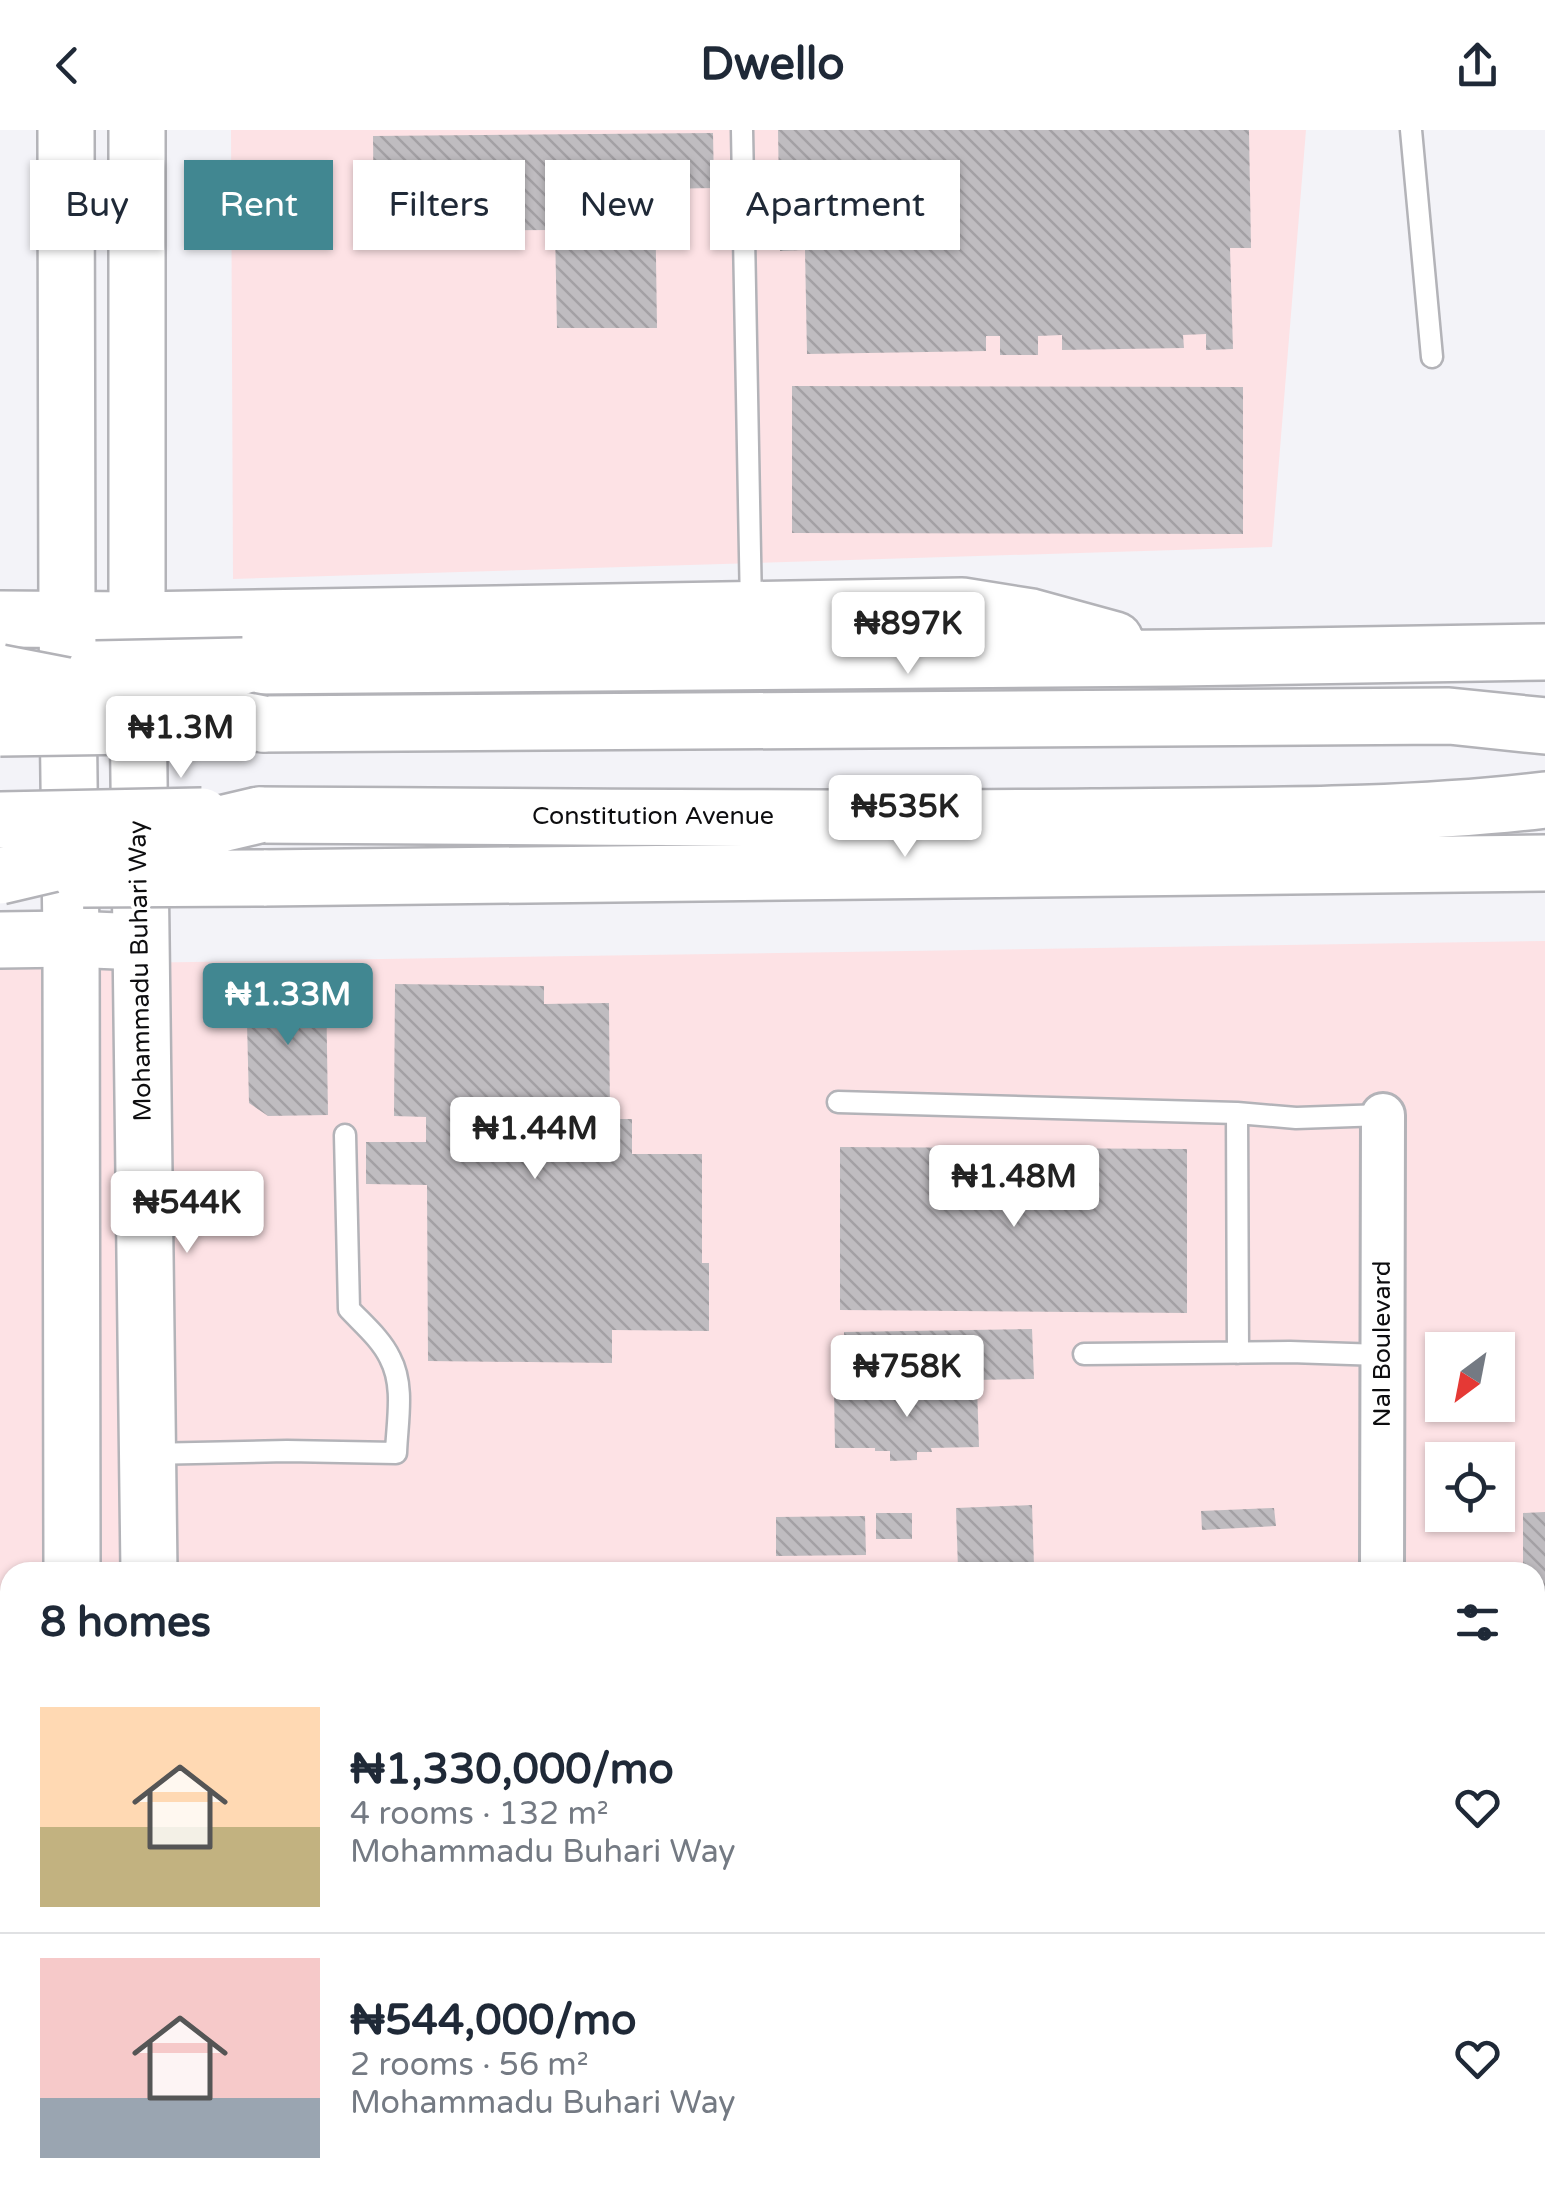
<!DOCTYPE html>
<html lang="en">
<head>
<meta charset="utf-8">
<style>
	:root { --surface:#fff; --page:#f2f2f3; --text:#1f2937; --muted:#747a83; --line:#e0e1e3; --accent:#418791 }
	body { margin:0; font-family:"Varela Round",sans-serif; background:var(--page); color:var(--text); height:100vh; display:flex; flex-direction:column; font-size:38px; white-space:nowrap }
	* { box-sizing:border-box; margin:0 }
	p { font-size:32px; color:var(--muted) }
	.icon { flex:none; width:55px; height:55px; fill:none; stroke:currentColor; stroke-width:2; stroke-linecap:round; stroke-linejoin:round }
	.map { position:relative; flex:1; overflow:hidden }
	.drawer { position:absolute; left:0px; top:1432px; width:1545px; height:642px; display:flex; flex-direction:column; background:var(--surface); border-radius:30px 30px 0 0; box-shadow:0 2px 8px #0004 }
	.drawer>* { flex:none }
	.banner { position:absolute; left:30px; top:30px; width:1000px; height:90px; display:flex; gap:20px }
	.needle { width:65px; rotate:212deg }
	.fabs { position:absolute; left:1425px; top:1202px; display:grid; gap:20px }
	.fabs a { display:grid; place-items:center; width:90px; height:90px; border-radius:0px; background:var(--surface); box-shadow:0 2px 8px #0004; font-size:50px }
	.price { position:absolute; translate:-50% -85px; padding:0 22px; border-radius:10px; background:#fff; color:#222; font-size:32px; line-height:65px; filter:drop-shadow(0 2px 5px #0008) }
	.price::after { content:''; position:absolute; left:50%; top:60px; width:30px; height:22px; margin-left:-15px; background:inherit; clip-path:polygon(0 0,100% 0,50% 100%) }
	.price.current { background:var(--accent); color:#fff }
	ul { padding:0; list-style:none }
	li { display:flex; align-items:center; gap:30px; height:250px; padding:0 40px }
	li+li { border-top:2px solid var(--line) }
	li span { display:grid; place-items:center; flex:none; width:280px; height:200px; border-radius:0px; color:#555 }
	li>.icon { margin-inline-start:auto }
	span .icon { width:120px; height:120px; fill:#fffc; stroke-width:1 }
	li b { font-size:42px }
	h2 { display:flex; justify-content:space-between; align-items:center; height:120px; padding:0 40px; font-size:42px }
	.chip { padding:0 35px; border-radius:0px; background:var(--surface); box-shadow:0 2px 8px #0004; font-size:35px; line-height:90px }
	.chip.current { background:var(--accent); color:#fff }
	header { display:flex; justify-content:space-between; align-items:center; height:130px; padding:0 40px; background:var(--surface); font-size:45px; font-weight:700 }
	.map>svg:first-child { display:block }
</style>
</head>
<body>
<header><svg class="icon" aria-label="back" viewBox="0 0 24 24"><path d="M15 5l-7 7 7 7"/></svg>Dwello<svg class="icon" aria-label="share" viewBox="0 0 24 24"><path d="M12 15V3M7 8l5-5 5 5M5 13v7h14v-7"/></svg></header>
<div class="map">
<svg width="1545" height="2074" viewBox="0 0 1545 2074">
	<defs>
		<pattern id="building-back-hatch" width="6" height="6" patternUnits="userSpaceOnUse" patternTransform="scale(2.5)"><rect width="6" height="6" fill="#bfbcc0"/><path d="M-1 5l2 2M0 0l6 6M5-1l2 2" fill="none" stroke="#a3a0a4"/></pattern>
	</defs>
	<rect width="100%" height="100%" fill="#f3f3f8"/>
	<!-- commercial -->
	<path fill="#fde2e5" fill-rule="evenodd" d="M231,0h1075l-34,417 -1039,32z
		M1545,811v1263h-1545v-1239zM1442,1220h56v55h-56zM1442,1330h56v55h-56zM10,1442h1525v623h-1525z"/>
	<!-- building -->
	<path fill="url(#building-back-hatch)" d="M778,0h471l2,118h-21l3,101 -27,1v-16l-23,1 1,13 -122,2v-15l-24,1v19h-38v-19h-14v15l-179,3 -2,-104 -25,1z
		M713,3l1,55 -59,1 2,139h-100l-2,-98 -181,1 -1,-95z
		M792,256l451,1v147l-451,-1z
		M326,852l2,133 -60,1 -19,-13 -3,-120z
		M395,854l149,2v18l65,-1 1,116h22v35h70v109h7v68l-97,-1v33l-184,-2 -1,-176 -61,-1v-42h60v-25l-32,-1z
		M840,1017l347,2v164l-347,-3z
		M1032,1199l2,50 -189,3 -1,-50z
		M977,1257l2,60 -48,1 1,4h-15v8l-27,1v-10h-15v-3h-40l-1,-58z
		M1032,1375l2,61 -76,3 -2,-61z
		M1274,1378l2,18 -74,4 -1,-19z
		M1545,1382v138h-10v-78h-12v-59z
		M876,1383h36v26h-36z
		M865,1386l1,39 -90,1v-39z
		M679,1435v7h-180v-3z
		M1535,1528h10v200h-10z
		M853,2069v5h-51v-4z"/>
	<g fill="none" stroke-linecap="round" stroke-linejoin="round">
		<!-- lane casing -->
		<g stroke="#b3b3b8" stroke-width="25">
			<path id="lane" d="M742,0l9,477
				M1411,0l21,227
				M838,972l399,11 59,5 87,-3
				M1237,983l1,240
				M1084,1224l206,-2 91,3
				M147,1324l140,-3 109,2c1,-31 9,-67 -6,-95 -9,-19 -27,-34 -41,-49l-4,-174
				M1535,1855l10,-2"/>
		</g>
		<!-- street casing -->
		<g stroke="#b3b3b8" stroke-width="48">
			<path id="street" d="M1382,1442l1,-457
				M88,2065v9
				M1385,2065v9"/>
		</g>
		<!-- secondary casing -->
		<g stroke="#b3b3b8" stroke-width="60">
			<path id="secondary" d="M66,0l1,489 4,320 1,633
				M137,0v490l12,952
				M263,594l1186,-8 96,10
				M259,685c277,1 555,5 833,2 151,-2 303,1 453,-17
				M0,1959h10
				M0,2020h10"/>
		</g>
		<!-- primary casing -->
		<g stroke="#b3b3b8" stroke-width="60">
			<path id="primary" d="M0,489l137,1 825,-14 69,11 84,23
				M243,536l933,-8 369,-6
				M264,748l1281,-15
				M0,810l71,-1 69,3"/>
		</g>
		<!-- lane -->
		<use href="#lane" stroke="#fff" stroke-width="20"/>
		<!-- street -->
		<use href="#street" stroke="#fff" stroke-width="42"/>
		<!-- secondary -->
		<use href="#secondary" stroke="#fff" stroke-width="55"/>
		<!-- primary -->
		<use href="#primary" stroke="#fff" stroke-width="55"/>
		<!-- secondary-bridge casing -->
		<g stroke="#b3b3b8" stroke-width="60" stroke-linecap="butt">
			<path id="secondary-bridge" d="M0,598l205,-3
				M0,690l202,-4"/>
		</g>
		<!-- primary-bridge casing -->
		<g stroke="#b3b3b8" stroke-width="60" stroke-linecap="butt">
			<path id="primary-bridge" d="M96,539l147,-3
				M0,543l263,51
				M0,746l259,-61
				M83,749l181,-1"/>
		</g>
		<!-- secondary-bridge -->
		<use href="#secondary-bridge" stroke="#fff" stroke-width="55"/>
		<!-- primary-bridge -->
		<use href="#primary-bridge" stroke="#fff" stroke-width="55"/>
	</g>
	<g text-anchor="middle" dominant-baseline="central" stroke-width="8" stroke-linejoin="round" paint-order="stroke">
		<!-- street labels -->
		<g font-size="25" fill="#0d0d0f" stroke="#fff">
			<text x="653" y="686">Constitution Avenue</text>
			<text transform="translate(140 841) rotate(-91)">Mohammadu Buhari Way</text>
			<text transform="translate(1382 1214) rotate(-90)">Nal Boulevard</text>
		</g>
	</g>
</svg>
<div class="fabs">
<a><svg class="needle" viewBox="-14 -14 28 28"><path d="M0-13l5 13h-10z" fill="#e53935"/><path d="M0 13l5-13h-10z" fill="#747a83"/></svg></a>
<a><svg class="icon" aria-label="locate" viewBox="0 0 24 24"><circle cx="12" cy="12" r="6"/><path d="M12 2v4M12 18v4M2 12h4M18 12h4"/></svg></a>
</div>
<b class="price" style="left:908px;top:547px">₦897K</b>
<b class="price" style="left:181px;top:651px">₦1.3M</b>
<b class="price" style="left:905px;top:730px">₦535K</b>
<b class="price current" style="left:288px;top:918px">₦1.33M</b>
<b class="price" style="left:535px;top:1052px">₦1.44M</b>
<b class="price" style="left:1014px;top:1100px">₦1.48M</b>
<b class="price" style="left:187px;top:1126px">₦544K</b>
<b class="price" style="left:907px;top:1290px">₦758K</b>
<div class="banner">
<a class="chip">Buy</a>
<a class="chip current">Rent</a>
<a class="chip">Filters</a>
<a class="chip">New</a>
<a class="chip">Apartment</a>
</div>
<section class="drawer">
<h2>8 homes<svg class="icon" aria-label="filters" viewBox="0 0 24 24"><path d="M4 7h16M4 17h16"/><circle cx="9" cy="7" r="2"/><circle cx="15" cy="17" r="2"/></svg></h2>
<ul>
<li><span style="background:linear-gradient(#ffd9b3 60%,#c2b280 0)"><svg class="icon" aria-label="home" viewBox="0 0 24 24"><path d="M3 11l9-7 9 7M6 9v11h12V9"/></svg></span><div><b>₦1,330,000/mo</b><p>4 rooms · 132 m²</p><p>Mohammadu Buhari Way</p></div><svg class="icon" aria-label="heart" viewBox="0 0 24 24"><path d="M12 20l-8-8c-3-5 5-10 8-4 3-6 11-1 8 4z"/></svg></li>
<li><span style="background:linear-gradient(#f6c9c9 70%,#9aa5b1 0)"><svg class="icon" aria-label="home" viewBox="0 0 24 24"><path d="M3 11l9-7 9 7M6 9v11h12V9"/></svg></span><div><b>₦544,000/mo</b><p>2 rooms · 56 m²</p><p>Mohammadu Buhari Way</p></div><svg class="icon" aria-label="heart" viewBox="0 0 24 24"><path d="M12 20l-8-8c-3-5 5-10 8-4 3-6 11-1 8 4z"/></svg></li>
</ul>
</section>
</div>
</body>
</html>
